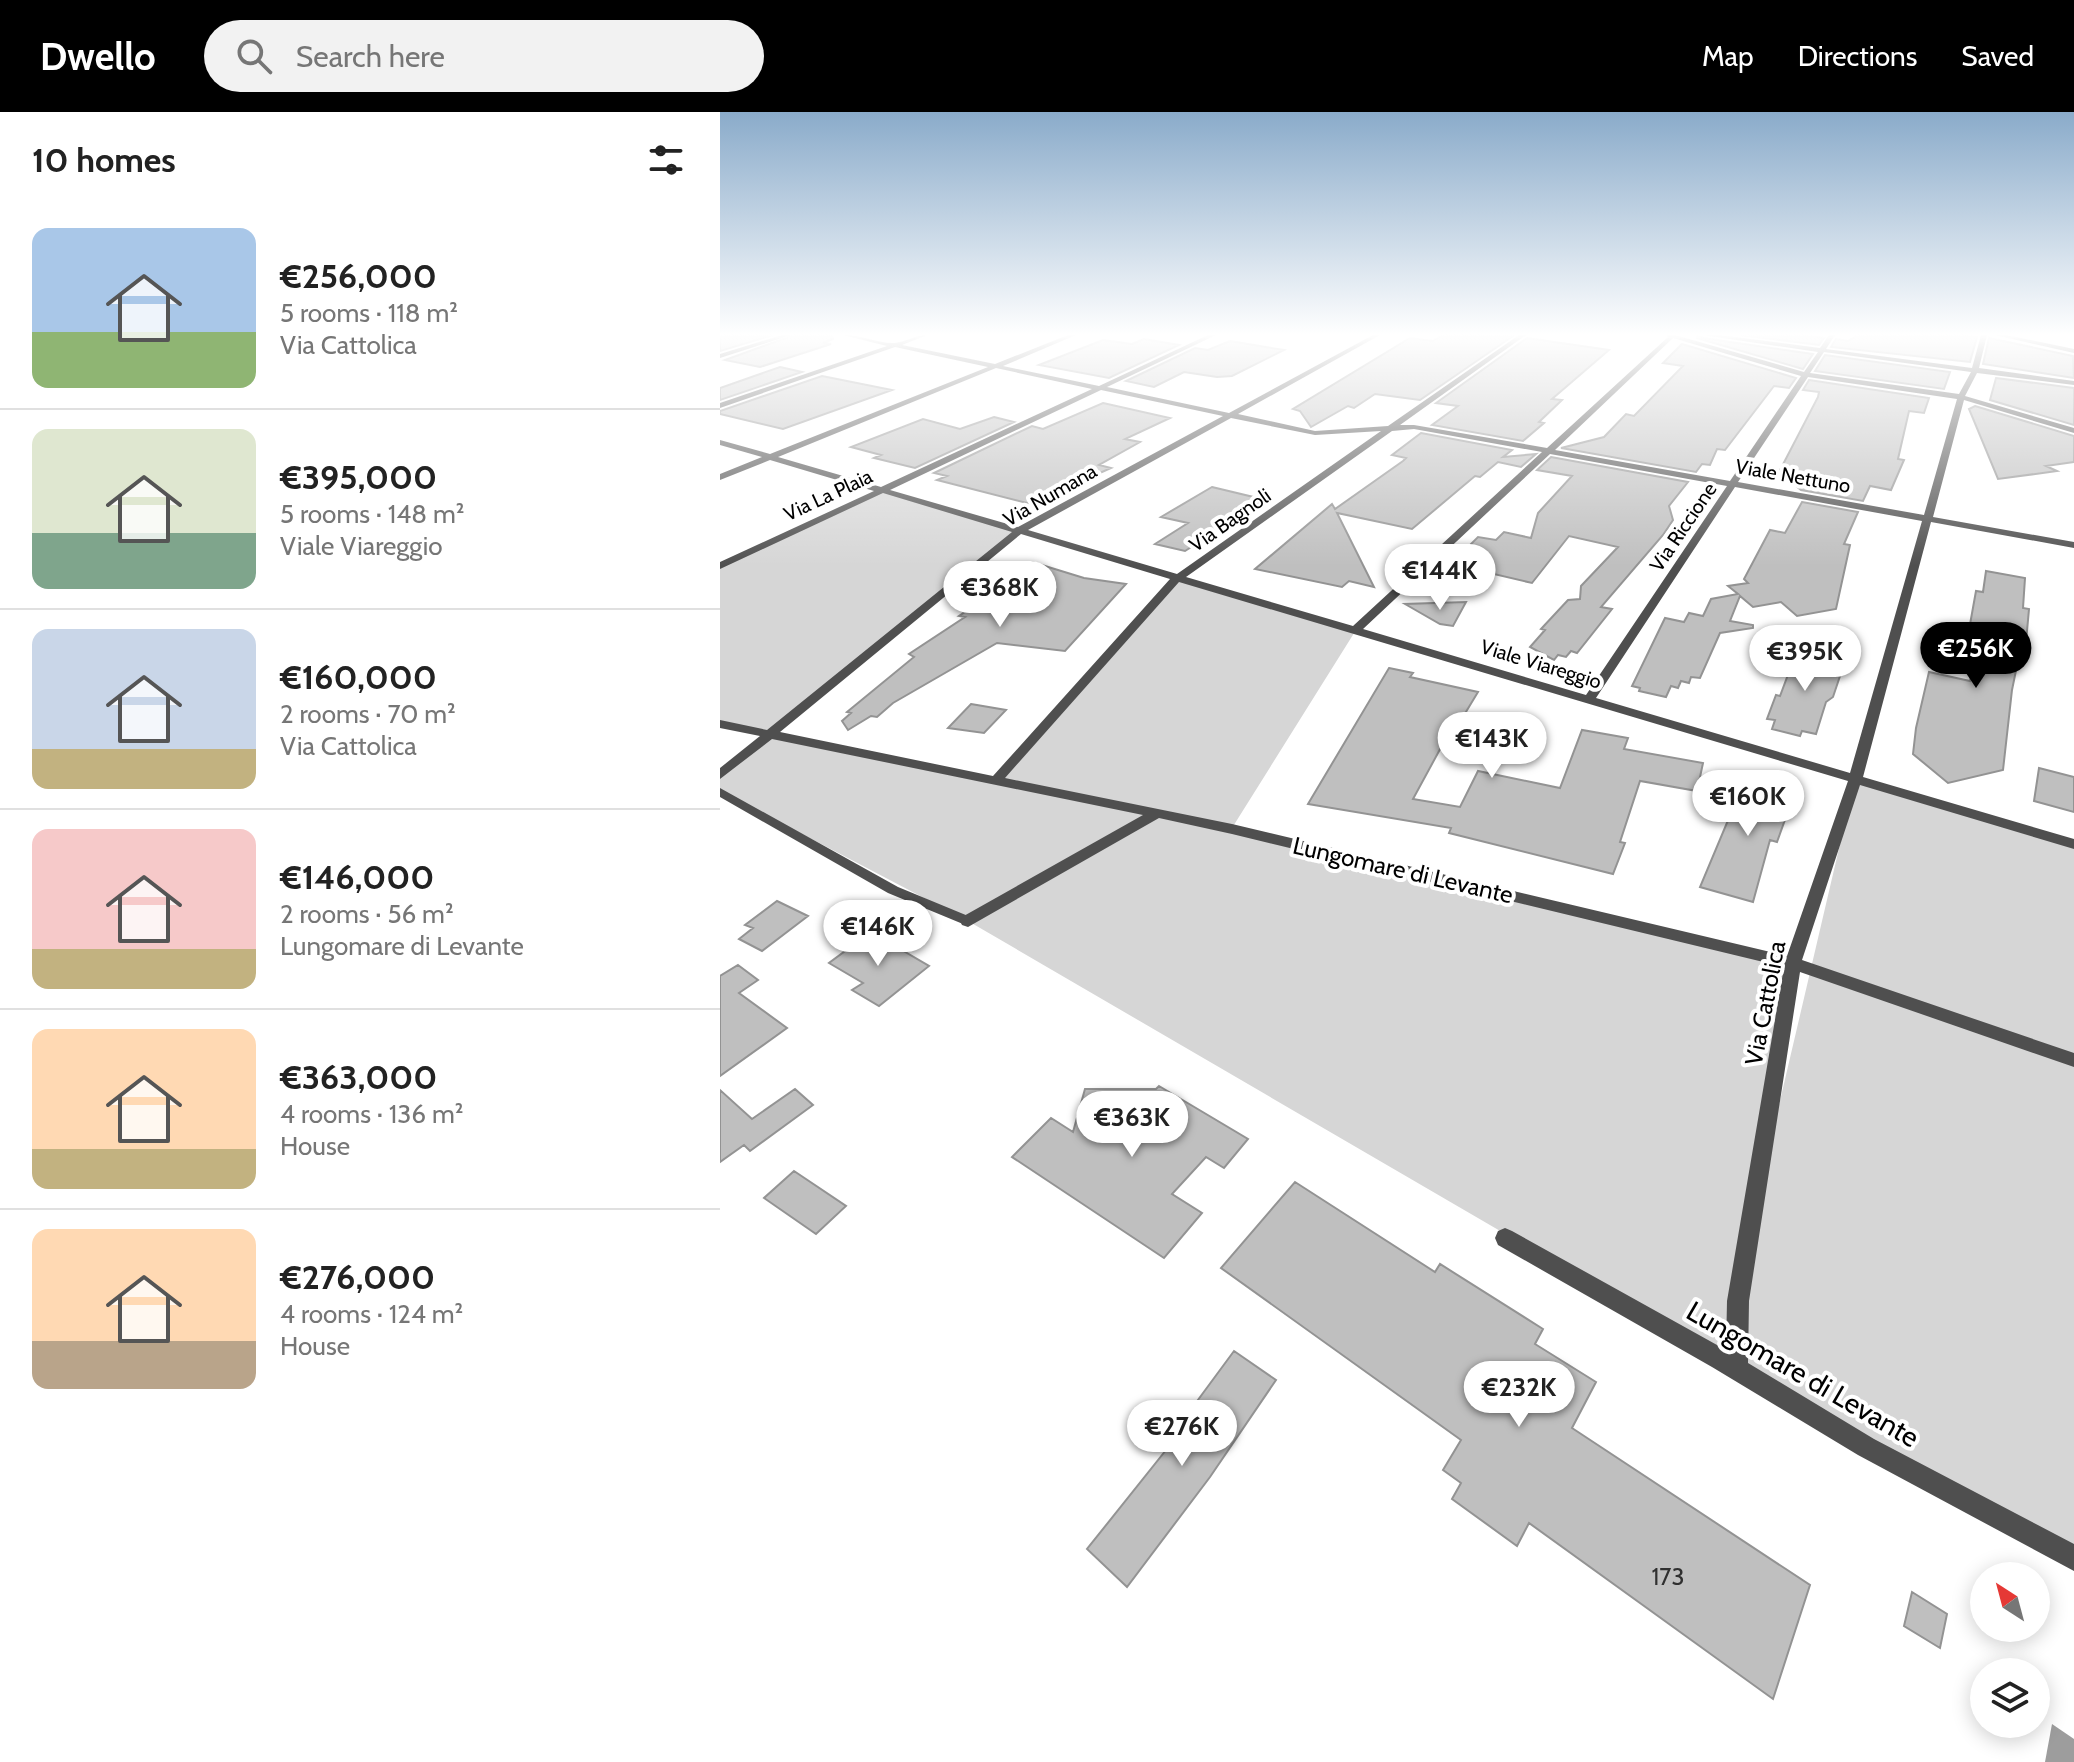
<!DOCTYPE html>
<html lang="en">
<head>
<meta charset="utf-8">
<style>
	:root { --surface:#fff; --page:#f2f2f2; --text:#222; --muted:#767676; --line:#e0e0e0; --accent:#000 }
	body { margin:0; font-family:Cabin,sans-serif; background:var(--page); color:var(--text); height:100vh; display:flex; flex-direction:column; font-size:30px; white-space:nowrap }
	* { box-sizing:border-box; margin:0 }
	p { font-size:26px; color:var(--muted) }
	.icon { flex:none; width:44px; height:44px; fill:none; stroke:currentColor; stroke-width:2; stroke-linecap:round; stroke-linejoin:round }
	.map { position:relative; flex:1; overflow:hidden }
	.panel { display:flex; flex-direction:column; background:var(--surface); width:720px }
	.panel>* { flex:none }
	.needle { width:52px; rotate:324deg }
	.buttons { position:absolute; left:1250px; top:1450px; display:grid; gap:16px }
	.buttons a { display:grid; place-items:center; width:80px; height:80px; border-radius:50%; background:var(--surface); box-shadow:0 4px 20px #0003; font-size:40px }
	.price { position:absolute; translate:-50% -68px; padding:0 18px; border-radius:28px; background:#fff; color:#222; font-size:26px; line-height:52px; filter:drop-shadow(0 2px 4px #0008) }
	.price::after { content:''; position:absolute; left:50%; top:48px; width:24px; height:18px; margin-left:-12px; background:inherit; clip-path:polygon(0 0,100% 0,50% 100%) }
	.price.on { background:var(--accent); color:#fff }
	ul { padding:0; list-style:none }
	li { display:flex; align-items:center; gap:24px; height:200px; padding:0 32px }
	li+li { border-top:2px solid var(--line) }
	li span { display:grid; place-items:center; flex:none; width:224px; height:160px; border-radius:16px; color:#555 }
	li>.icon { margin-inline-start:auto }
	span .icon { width:96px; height:96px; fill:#fffc; stroke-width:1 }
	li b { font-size:34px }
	h2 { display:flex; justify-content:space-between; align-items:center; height:96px; padding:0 32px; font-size:34px }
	header { display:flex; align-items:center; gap:48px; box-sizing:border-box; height:112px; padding:0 40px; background:var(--accent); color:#fff }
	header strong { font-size:38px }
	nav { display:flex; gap:44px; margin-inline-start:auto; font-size:28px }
	.search { width:560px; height:72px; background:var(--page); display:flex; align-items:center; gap:20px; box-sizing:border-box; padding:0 28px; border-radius:44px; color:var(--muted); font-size:30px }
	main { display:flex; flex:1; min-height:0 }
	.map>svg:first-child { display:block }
</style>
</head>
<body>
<header>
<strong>Dwello</strong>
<div class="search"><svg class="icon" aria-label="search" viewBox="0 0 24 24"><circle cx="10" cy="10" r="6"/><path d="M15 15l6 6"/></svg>Search here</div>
<nav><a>Map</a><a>Directions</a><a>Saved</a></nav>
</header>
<main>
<section class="panel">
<h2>10 homes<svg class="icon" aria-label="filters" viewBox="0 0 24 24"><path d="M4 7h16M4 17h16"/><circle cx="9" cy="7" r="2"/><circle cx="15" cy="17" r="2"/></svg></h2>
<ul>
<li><span style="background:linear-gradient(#a9c7e8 65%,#8fb573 0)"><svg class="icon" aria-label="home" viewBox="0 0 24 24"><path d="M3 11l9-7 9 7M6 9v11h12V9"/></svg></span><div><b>€256,000</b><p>5 rooms · 118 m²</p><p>Via Cattolica</p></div></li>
<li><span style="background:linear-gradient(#dfe7d0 65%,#7fa58c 0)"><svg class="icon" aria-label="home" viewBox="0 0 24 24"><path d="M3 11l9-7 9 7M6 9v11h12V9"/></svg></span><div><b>€395,000</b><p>5 rooms · 148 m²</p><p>Viale Viareggio</p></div></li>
<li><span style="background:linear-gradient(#c9d6e8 75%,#c2b280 0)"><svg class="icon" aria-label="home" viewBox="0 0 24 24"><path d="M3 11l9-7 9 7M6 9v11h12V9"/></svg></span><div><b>€160,000</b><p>2 rooms · 70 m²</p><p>Via Cattolica</p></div></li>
<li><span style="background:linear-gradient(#f6c9c9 75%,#c2b280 0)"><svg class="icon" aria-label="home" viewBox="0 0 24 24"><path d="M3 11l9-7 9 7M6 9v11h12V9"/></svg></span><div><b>€146,000</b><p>2 rooms · 56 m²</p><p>Lungomare di Levante</p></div></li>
<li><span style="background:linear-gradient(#ffd9b3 75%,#c2b280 0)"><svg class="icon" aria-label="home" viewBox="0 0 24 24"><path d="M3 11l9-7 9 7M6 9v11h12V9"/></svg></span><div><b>€363,000</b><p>4 rooms · 136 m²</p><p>House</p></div></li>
<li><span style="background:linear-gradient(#ffd9b3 70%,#b9a48a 0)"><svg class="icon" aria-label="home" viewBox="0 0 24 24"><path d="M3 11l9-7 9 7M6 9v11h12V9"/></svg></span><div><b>€276,000</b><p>4 rooms · 124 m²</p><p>House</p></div></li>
</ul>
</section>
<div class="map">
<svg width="1354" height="1650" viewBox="0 0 1354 1650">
	<rect width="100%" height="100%" fill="#fff"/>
	<!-- green -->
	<path fill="#d6d6d6" d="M163,377l136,42 -245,201 222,48 183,-202 177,52 -124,198 561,135 -68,373 130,-556 219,65v706l-354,-192 -752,-438 -248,-130v-16l53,-41 -53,-10v-158z"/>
	<!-- water -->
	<path fill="#9d9d9d" d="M1332,1612l22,15v23h-29z"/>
	<!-- building -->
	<path fill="#bfbfbf" stroke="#939393" stroke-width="2" d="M0,223h53l-53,16z
		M74,223h38l1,4 -10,4 8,1 -71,23 -35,-7z
		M723,223l70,1 -93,64 -45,-6 -21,14 -6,-2 -37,21 -11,-16 -7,-2 117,-71 23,3z
		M978,223l5,3 110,16 -10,15 -106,-31z
		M1021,223h63l20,3 -5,7z
		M1138,223h103l16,2 -7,25 -139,-15 5,-8 12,2z
		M807,226l82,12 -57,49 10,1 -23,22 5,1 -21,18 -91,-16 26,-19 -22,-3z
		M1269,226l84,18 1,22 -91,-14z
		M424,227l35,6 -70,33 -70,-13 64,-25 29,4z
		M510,229l54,9 -52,26 -15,1 -33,-5 -30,15 -28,-6 69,-33 13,2z
		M962,232l114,34 -7,10 -15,-2 -49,64 -8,-1 -7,16 -8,-1 -6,8 -135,-24 43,-11 22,-23 8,2 49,-50 -20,-3z
		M1105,243l125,17 -6,17 -129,-18z
		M60,255l22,5 -82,28v-12z
		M102,264l70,14 -109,39 -63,-15v-3z
		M1276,266l78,10v37l-84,-25z
		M1089,268l120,18 -5,15 -15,-2 -11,48 6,1 -13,30 -21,-4 -7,15 -62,-11 -22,-18 39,-75 1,-5 -16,-2z
		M383,291l67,15 -45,21 15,3 -41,23 12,3 -80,36 -94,-24 10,-4 -13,-3 98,-47 11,3z
		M1255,294l99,30v26l-28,4 11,5 -59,8 -29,-70z
		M274,305l20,5 -99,46 -41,-10 7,-3 -30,-8 72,-28 37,10z
		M701,321l91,17 -9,7 33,-3 -15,13 -23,-5 -18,15 -5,-1 -63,53 -75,-16 37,74 -25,-6 -7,6 -87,-18 77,-65 3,5 68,-48 3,-3 -14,-3z
		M831,345l137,25 -19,24 4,14 -10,15 -62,72 11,2 -35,44 -6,-2 -5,6 -8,-2 -4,5 -24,-13 15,-17 -4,-1 27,-29 12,-1 1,-13 37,-39 -49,-11 -37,47 -81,-19 27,-27 18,3 8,-8 27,6 7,-25 34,-37 -35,-6z
		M492,375l54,13 -81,51 -30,-7 33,-21 -27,-6z
		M1082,390l56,10 -14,32 6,1 -14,64 -39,7 -16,-14 -28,5 -13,-11 -10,25 23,4v3l-33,5 -20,45 -9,-1 -2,6 -8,-2 -3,7 -7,-2 -5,11 -27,-6 1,-3 -8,-2 33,-68 19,4 5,-9 14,3 8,-17 27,-5 -10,-8 20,-3 -4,-4 26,-49 15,3z
		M312,450l52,16 42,6 -61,67 -68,-8 -104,60 -16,14 -6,-1 -23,14 -6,-9 9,-8 -4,-1 67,-55 -5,-3 56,-37 -6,-1 30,-20 -7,-2z
		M1266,459l39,7 -2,30 6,1 -3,33 -4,-1 -10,49 -9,80 -55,13 -35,-29 3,-26 13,-56 41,9 13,-48 -14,-3 7,-39 7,1z
		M746,490l-13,24 -13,-2 -35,-20z
		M1078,536l32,6 -3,7 11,2 -3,9 6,1 -8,24 -7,5 -10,32 -14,-3 -2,5 -28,-7 3,-9 -8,-1 9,-24 4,1z
		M669,556l24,5 -3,4 68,15 -23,38 -4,-1 -38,70 47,8 18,-36 82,17 22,-58 46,8 -4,11 79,14 -6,28 -57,-10 -20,61 5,1 -12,31 -164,-41 2,-5 -143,-24z
		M251,592l35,6 -22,23 -36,-5z
		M1319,656l35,9v35l-40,-11z
		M1027,663l49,14 -19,53 -7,-2 -17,62 -53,-15z
		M57,789l31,15 -46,35 -23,-12 14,-11 -8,-3z
		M151,820l58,34 -50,40 -27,-16 11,-7 -34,-20z
		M18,853l20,15 -19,13 48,35 -67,48v-100z
		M439,974l89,53 -24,29 -18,-11 -34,37 30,19 -38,45 -152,-101 39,-39 22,14 12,-43h71z
		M75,977l18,16 -63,46 -6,-6 -24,17v-72l32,29z
		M74,1059l52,35 -30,28 -52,-36z
		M575,1070l140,90 5,-8 103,65 -8,15 61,38 -24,46 238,157 -37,114 -244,-176 -12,23 -65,-47 9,-16 -18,-13 18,-30 -240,-172z
		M514,1239l42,29 -66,97 -83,110 -40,-38 95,-119 -4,-3z
		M1192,1480l35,22 -7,34 -36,-22z"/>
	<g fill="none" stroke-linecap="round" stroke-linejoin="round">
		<!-- lane -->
		<path fill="#4f4f4f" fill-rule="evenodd" d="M0,676l178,99 75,31 2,3 -7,5 -5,-2 -75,-31 -168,-96z"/>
		<!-- street -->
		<path fill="#4f4f4f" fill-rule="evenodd" d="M62,223h9l-71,23v-4z
			M123,223c17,-1 35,9 52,8 11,-1 20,-8 32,-8l-25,10 93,19 73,-29h8l-73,31 96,20 109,-51h8l-109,52 122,26 144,-78h7l-142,79 77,17 73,-5 131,-91h7l-126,90h14l133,23 121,-111 -2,-2h9l129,37 14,-20 -115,-17h16l101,13 9,-13h6l-9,14 146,19 9,-33h6l-8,33 95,13v4l-97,-12 -12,23 109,32v5l-110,-33 -31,117 141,25v6l-143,-26 -68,255 211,62v10l-214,-64 -58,175 272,93v14l-274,-95 -51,329 -1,62 126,76 200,105v27l-216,-116 -146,-88 -214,-122 -3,-7 3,-7 7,-3 7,3 214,119 1,-49 57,-334 -552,-133 -73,-16 -191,109 -6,-2 -2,-4 2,-4 181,-102 -371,-76 -52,40v-11l40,-32 -40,-8v-8l47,10 245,-198 -129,-39 -163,76v-7l154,-71 -104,-31 -50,20v-6l42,-17 -42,-12v-5l50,14 218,-87 -93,-20 -175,61v-5l167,-57zM953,226l128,38 -71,105 -175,-31zM1104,240l147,20 -12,22 -149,-21zM276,256l96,21 -211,98 -103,-30zM1088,265l149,22 -33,116 -186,-33zM381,278l122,26 -205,111 -128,-37zM511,306l84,17 66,-4 -204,143 -149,-44zM694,317l128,23 -189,174 -167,-49 206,-146zM830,342l177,32 -141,209 -223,-66zM1015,375l187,34 -72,252 -254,-75zM301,422l149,45 -177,197 -213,-44zM459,470l669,199 -61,175 -555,-132 -227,-46z
			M1275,223h11l68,14v4z"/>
	</g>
	<!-- sky -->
	<linearGradient id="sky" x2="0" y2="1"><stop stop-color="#8aabca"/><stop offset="0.49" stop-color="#fff"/><stop offset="1" stop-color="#fff" stop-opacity="0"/></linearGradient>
	<rect width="1354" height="454" fill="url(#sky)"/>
	<g text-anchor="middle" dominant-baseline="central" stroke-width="8" stroke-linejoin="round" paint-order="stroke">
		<!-- far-street labels -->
		<g font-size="20" fill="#000" stroke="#fff">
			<text transform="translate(1073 364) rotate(10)">Viale Nettuno</text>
			<text transform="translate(108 383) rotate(-25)">Via La Plaia</text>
			<text transform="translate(330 383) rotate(-30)">Via Numana</text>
			<text transform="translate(510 408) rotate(-35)">Via Bagnoli</text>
			<text transform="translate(963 415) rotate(-56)">Via Riccione</text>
			<text transform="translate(821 552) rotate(17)">Viale Viareggio</text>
		</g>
		<!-- street labels -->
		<g font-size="24" fill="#000" stroke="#fff">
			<text transform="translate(683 758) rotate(13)">Lungomare di Levante</text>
			<text transform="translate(1045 891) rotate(-79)">Via Cattolica</text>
		</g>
		<!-- near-number labels -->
		<g font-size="24" fill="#303030">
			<text x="948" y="1464">173</text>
		</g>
		<!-- near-street labels -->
		<g font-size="28" fill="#000" stroke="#fff">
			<text transform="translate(1083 1262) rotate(30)">Lungomare di Levante</text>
		</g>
	</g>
</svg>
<div class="buttons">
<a><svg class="needle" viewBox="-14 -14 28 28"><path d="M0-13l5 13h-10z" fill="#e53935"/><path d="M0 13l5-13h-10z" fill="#767676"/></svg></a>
<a><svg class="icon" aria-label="layers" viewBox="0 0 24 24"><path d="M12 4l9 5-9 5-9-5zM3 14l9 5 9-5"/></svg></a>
</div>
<b class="price" style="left:720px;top:500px">€144K</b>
<b class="price" style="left:280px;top:517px">€368K</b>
<b class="price on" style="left:1256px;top:578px">€256K</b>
<b class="price" style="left:1085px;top:581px">€395K</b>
<b class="price" style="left:772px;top:668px">€143K</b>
<b class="price" style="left:1028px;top:726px">€160K</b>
<b class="price" style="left:158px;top:856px">€146K</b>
<b class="price" style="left:412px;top:1047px">€363K</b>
<b class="price" style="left:799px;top:1317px">€232K</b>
<b class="price" style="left:462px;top:1356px">€276K</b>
</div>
</main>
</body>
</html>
